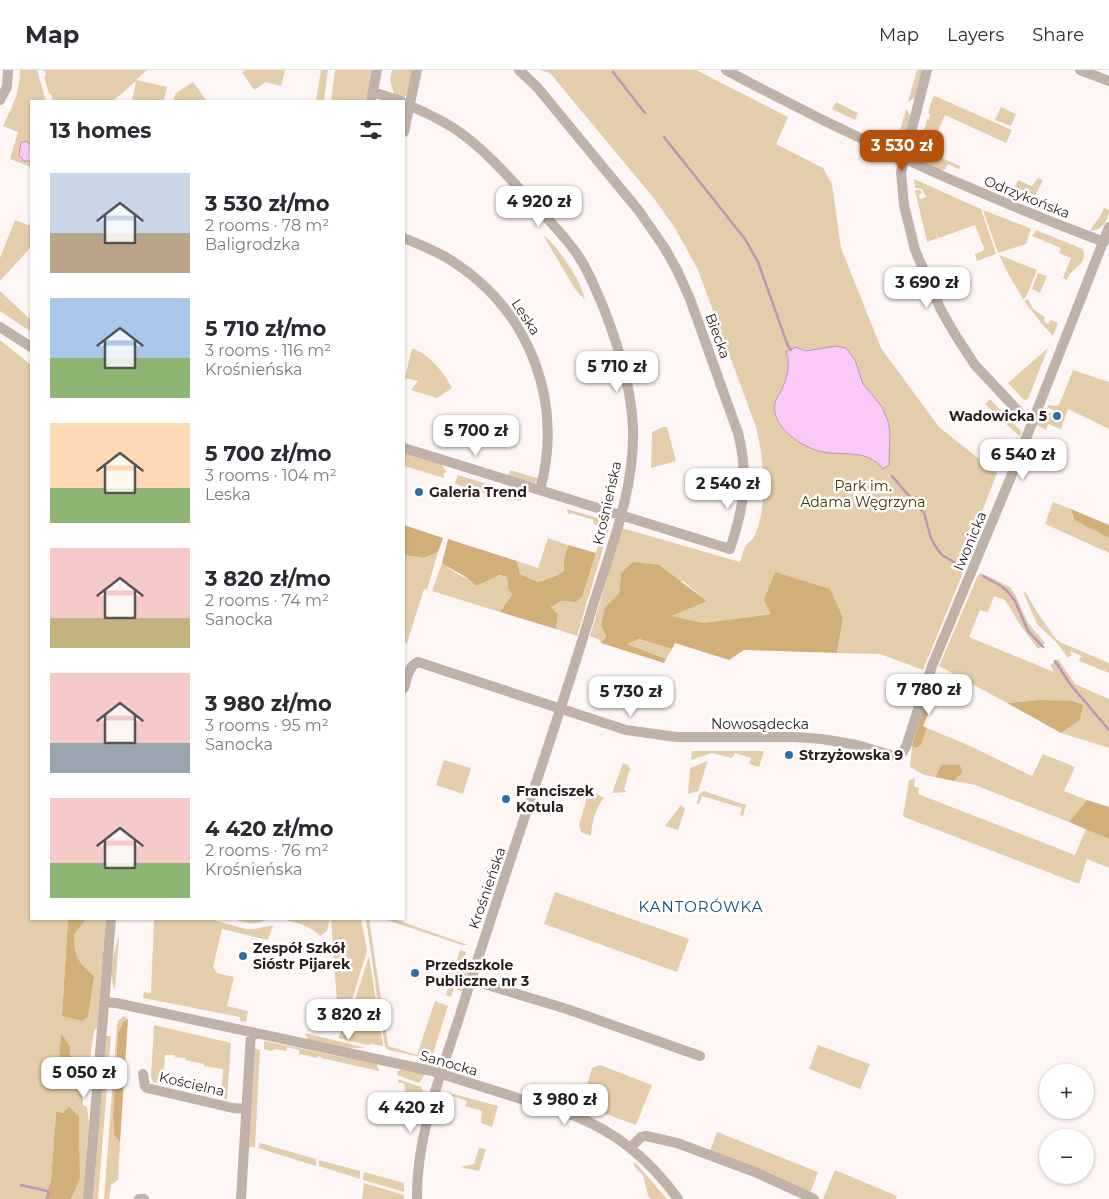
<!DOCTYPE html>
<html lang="en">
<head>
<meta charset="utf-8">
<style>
	:root { --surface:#fff; --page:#f2f2f3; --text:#2b2b33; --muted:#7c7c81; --line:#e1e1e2; --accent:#b45309 }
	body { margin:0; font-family:Montserrat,sans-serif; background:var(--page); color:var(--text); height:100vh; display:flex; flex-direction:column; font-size:19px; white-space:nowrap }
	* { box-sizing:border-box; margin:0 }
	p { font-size:16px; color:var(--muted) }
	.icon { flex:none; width:28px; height:28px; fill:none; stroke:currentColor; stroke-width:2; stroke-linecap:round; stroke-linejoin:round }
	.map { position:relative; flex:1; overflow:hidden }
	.side { position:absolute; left:30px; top:30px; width:375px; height:820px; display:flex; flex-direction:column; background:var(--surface); border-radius:0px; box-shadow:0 1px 4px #0004 }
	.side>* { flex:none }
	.buttons { position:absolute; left:1039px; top:994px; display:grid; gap:10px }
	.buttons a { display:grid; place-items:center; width:55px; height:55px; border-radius:50%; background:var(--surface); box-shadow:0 1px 4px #0004; font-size:25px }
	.price { position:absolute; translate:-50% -42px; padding:0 11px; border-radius:10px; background:#fff; color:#222; font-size:16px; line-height:32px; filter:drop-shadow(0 1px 2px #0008) }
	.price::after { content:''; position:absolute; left:50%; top:30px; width:15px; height:11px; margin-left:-8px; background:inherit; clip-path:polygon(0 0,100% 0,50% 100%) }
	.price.on { background:var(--accent); color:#fff }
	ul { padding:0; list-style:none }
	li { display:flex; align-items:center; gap:15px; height:125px; padding:0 20px }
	li span { display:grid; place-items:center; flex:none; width:140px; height:100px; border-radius:0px; color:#555 }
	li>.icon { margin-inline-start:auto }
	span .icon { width:60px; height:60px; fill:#fffc; stroke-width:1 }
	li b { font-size:21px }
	h2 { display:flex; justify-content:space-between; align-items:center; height:60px; padding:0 20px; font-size:21px }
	header { display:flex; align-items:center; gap:30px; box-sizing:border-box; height:70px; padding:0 25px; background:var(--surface); border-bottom:1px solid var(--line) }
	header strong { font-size:24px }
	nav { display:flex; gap:28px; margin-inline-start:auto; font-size:18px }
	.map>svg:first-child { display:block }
</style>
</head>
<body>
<header>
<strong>Map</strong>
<nav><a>Map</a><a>Layers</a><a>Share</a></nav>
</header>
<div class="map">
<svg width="1109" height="1129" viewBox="0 0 1109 1129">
	<rect width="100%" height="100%" fill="#fef6f5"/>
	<!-- green -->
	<path fill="#e4cdab" d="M20,0h17l9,31h-15v66l-21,-8 8,-27 -15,-6c9,-19 17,-34 17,-56z
		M42,0h105l-11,10 31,7 -3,14h-32l4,-20 -23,20h-60l-2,-7h-2l-5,-17 2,-1 -1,-5z
		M246,0h39l-4,16 -15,-4 -12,8 -12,-18z
		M321,0h7l-4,31h-8z
		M335,0h37l-6,31h-35z
		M392,0h21l-6,26 -4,1 -9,-3 -4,-14z
		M540,0h156l92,47 -12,27 47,24 9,16 9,64 40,100 58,79 58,46 -29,75 3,5 -48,117 -43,-16 -43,-1 6,-35 -72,-4 -68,9 -32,-7 36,-15 -24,-20 -62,-8 -2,20 -14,14 1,29 -5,7 -2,-3 -9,-4 32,-108 118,34c2,-5 3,-11 5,-15 3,-5 8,-6 10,-12 13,-31 9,-76 1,-108l-58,-157 -23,-42 -23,-32 -102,-123z
		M917,0h5l-7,28 -7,4z
		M193,12l14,19h-34l3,-8z
		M935,26l77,34 -6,13 -61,-28 -8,18 -2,-1 -4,9 11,5 -3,8 -19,-9 7,-26 2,1 1,-6 -2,-1 5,-16z
		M836,32l22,11 -3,7 -23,-11z
		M1001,37l15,7 -5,12 -16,-6z
		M906,39l5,7 -7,25 -6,-3z
		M929,82l31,14 -1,3 -11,-5 -3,5 -3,2 -18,-8z
		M1038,108l5,2 -8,16 -20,-9 3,-7 14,6z
		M914,109l67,30 15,45 -19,7 -2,-7 8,-3 1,-3 -9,-23 -36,13 -4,-8 3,8 -11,4 -12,-52h5l2,3 -3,2 1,4 6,-2 -4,-8 -7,-1z
		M991,109l43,19 -2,5 -6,1 -15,-6 2,-4 -7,-2 -2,3 -13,-5 -2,-5z
		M1104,138l5,2c-1,12 -7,20 -19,21 5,-9 10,-13 14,-23z
		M983,140l47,18 1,1 -5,15 -28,9z
		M15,150l16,6v21l-31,34v-23z
		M1036,160l47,19c5,18 -12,17 -16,31l-4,-2 8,-20 -12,-5 2,-5 -29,-12z
		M543,165c15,11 39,47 42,65l-10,-11z
		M999,185l38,15 -11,27 -3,2 -14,-24z
		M1038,203l9,3 -7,17 -8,-4z
		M0,221l31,29v12l-31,-21z
		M1028,229l5,10 12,8 -1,4 4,3 3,-4 7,3 -5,13 -11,-12 -18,-23z
		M0,270l31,25v554h37l-6,97 32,-40c-17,-15 -20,-20 -21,-42l13,-15h20l-9,109 -3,2 -4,29 -20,-3 -9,-21 -3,50c12,-5 15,-12 29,-16 -3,13 -5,23 -4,36l4,2 2,16 -5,76h-13l9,-20 -1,-63 -23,-5 -5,70 -6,18h-45z
		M412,278c18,7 31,23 40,40l-15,10 -26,-8 7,-9 -13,-3z
		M1048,278l-20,51 -4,1 -16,-17z
		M1073,300l36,12v47l-41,-20 -7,20 -13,-5 -2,6 -9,-5 5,-11 10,-1 1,-3 -6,-3 2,-2 7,1 3,-1z
		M990,329l32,33 -2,5 -35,-33z
		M663,357h4l9,34 -25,7 1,-36z
		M404,382l37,12 6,8 -3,1v5l-40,-12z
		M510,400l30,9 -6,4 -26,-7z
		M458,405l65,20 -2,6 -9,-2 -1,2 -51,-15 -5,-3z
		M1053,432l18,7 3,11 35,18v15l-64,-29z
		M567,439l31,9 6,-1 5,2 1,5 -2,9h-8v-7l-7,-2 1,-4 -24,-7 -2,2z
		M548,468l20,7 -4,14v12c-9,6 -16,6 -26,11l-18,-8 -3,-13 21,7z
		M600,470l5,2 -28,94 -21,-7 2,-15 -7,-7 11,-6 14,1 6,-5z
		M438,482l-11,38 -3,-1 -17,54 -3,-1v-87l20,3z
		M442,493c8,5 18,15 28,16 13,2 23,-6 37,-2l1,12 4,5 -12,18 -68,-21z
		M981,503l29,14 6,9 12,27 17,20 -7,6 -17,-23 -16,-26 -11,-4 -6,16 -8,-2 -11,27 85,35 -4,-7 8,-6 17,25 34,15v49l-48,-15 19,-13 -42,-20 -31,3 -68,-37 39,-91z
		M1025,521l12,21 19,27 4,3 49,21v10l-30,-12 2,-5 -11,-5 2,4 -4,3 -10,-14 -21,-20 -13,-30z
		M638,569l34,10 -6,10 -40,-15z
		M927,658l43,18 62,30 11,-22 32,13 -11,24 23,9 -18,22 -94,-37 -21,-4 8,-8 -21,-8 -6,12 -11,-2 -14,-8 2,-21 4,2 5,-3z
		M692,681h72l-5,16 -10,-3 2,-6 -16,-5 -3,5 -20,-5 -21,7z
		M444,690l27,8 -8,26 -27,-9z
		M708,691l-10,30 -10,3 2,-26z
		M623,693l5,2 3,5 -2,1 -5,19 3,2 -15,1z
		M915,708l-1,8 5,2 -1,6 157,61 11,-26 23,10v29l-22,-9 -8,25 -170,-65 -6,-3 6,-36z
		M704,721l42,14 -3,11 -3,-1 2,-7 -40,-12 -3,8h-2l2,-10z
		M597,724l7,4c-9,11 -12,24 -13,38l-10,-4 -2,-7 8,-27z
		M681,735l4,4 -7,21 -13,-4z
		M555,822l134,47 -12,33 -133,-48z
		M154,849h56l36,10h9l18,-4 -5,15 -46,-11 -9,38 4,6 17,4 -7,29 21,5 -2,11 -6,-1v-4l-97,-19 1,-6 7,1z
		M233,849h97l-3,12 -7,5c-7,-10 -35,-18 -48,-17 -5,0 -10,3 -16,4 -8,1 -15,-2 -23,-4z
		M331,849h30l6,32 -16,52 -12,27z
		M366,849h3l19,127 29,9 18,-54 13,5 -16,51 -3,2 -40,-9 -4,-3 -10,-63 1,-3h-1z
		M384,849h10l74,26h-6z
		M118,868h1l-4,52c-8,-16 -1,-35 3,-52z
		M460,880l6,2 -15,45 -5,-2z
		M369,886l14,90 -11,-2 -4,1 -30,-7 15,-32z
		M465,893l6,2 -9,26 -6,-2z
		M124,946l4,3 -5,3 -5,10 -5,83 1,20 6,7 -2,38 -7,5 -2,14h-5l13,-174 1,-4z
		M154,955l77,18 -4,56 -6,-1 2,-29 -19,-3v-2l-19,-4v-2l-10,-1v-2h-10l-2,30 -10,-3 -2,-6z
		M305,963l61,15h-23l-35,-8z
		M106,966h5l-13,163h-5z
		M264,971l113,23 2,7 -58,-13v-1l-3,-1 -1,2 -18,-4v-4l-12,-3 -1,4 -11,-2 -3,2 -8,-2z
		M818,975l52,19 -10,25 -51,-20z
		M255,978l5,2 -5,97h-6z
		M600,995l52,20 -16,40 -55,-20 11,-37z
		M402,999l23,5 -6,9 -22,-8 1,-4z
		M397,1009l24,8 2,4 -11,36 -8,-44h-5z
		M454,1024l44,12 -6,21 -11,-4 1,-12 -17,-5 2,-5 -17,-6z
		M717,1062l101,40 -8,22 -100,-43z
		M260,1073l56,16v7l-58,-18z
		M479,1078l7,1 -7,22 -19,-4 14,-3z
		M319,1090l41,11v8l-41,-13z
		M635,1092l32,37h-16l-3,-4 -5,-20 -9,-9z
		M835,1100l62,26 -1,3h-73z
		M364,1102l40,11v9l-41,-12z
		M364,1113l40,12v4h-42z"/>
	<!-- forest -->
	<path fill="#d2af79" d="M1071,439l38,16v13l-35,-18z
		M404,455l39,13 -5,14 -14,6 -20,-3z
		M448,469l69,22 3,13 18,8c10,-4 17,-5 26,-11v-12l4,-14 28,8 -14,44 -6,5 -14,-1 -11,6 7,7 -2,15 -56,-17 12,-18 -4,-5 -1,-12 -8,-2 -23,11c-8,-10 -23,-15 -34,-23z
		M633,492l26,3 48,36 -35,15 31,7 68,-9 -7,-14 11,-28 55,17 13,29 -6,35 -93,-3 -15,10 -54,-17 -3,6 -33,-10 -12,5 39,15 -2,4 -63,-20 5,-7 -5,-11 4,-18 14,-14 2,-20z
		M1038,630l33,1 12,4 -3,15 -19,13 -54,-30z
		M926,638l4,2 -7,16 4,2 -6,17 -5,3 -4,-2 11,-37z
		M941,695h19l2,8 -8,8 -19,-4z
		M1087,730l22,7v32l-40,-17z
		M68,849h18l-12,15c0,22 3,27 20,42l-6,41 -6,4 -20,-5z
		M128,949l-8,123 -6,-7 -1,-20 5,-83 5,-10z
		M61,964l9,12v10l20,3 -3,10c-12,4 -19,11 -30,17z
		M69,1037l10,9 1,63 -9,20h-26l6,-18 5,-70 7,2z"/>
	<!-- water -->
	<path fill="#fcc9f6" stroke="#be95b5" d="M26,71l5,4v16h-7l-5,-6 2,-12z
		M836,276l10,2 9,12 8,24 19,23 6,14 2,12 -1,32 -6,4c-15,-20 -38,-13 -60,-17 -20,-4 -53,-25 -48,-49 1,-5 5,-10 7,-14 5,-11 9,-26 4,-37l9,-5 11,4z"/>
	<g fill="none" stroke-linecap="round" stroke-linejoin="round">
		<!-- stream -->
		<path stroke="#be95b5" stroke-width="2.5" d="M613,2l32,41
			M664,67l81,102 13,23 30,84 3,4
			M892,406l32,37 7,25 5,9 6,8 17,10
			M983,506l18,10 7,6 7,9 13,30 15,16
			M1055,591l15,23 39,46
			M21,1115l26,6
			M47,1129l2,-7"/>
		<!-- minor -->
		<path stroke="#c0b1a9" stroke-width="10" d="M726,0c122,66 248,123 378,172
			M927,0l-26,102 3,33 11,45 26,60 15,26 19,29 45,48 13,9
			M1080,0l29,11
			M373,22l28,9
			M0,30l7,-13 1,-17
			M371,31l6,-31
			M404,33c18,8 37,16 54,28 30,21 54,50 79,77 14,14 28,29 40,46 12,17 19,36 27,55 15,39 27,77 29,119 2,63 -24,125 -42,184 -41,135 -89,268 -131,403 -19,59 -44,121 -43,184
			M404,62l13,-62
			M404,168c16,7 33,13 48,23 78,50 112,140 88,229
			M0,257l31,20
			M404,378l326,101c14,-42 19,-72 8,-116l-48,-134 -13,-29 -13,-23 -25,-36 -102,-124 -18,-17
			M404,618c3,-9 4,-22 14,-26l208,68 50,7h118l28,2 35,6 37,11 7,-2 5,-7 26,-81 78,-187 99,-252
			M471,910l96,29 133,47
			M104,932l12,1 316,68 143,45c43,17 76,45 103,83
			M143,1004l2,12 2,2 86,20 13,1
			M631,1077l10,-10 5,-1 31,7 78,29 59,27
			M88,1129l23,-280
			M139,1129h5
			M241,1129l10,-166"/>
	</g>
	<!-- markers -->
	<g fill="#306da4" stroke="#fff" stroke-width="2">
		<circle cx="1057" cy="346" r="5"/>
		<circle cx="419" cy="422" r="5"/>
		<circle cx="789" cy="685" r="5"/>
		<circle cx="506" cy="729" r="5"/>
		<circle cx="243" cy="886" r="5"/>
		<circle cx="415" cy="903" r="5"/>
	</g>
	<g text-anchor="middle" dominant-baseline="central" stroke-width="5" stroke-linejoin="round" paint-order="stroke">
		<!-- street labels -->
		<g font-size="14" fill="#2c1d1c" stroke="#fff">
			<text transform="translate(1027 127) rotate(22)">Odrzykońska</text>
			<text transform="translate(526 247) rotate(57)">Leska</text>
			<text transform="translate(718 266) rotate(70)">Biecka</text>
			<text transform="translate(607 433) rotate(-77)">Krośnieńska</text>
			<text transform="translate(970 471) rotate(-67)">Iwonicka</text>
			<text x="760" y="654">Nowosądecka</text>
			<text transform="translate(487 818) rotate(-71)">Krośnieńska</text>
			<text transform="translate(449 993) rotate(16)">Sanocka</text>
			<text transform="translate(192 1014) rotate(13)">Kościelna</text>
		</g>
		<!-- poi labels -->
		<g font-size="14" font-weight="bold" fill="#2c1d1c" stroke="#fff" text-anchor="start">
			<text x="1047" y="346" text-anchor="end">Wadowicka 5</text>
			<text x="429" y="422">Galeria Trend</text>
			<text x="799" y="685">Strzyżowska 9</text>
			<text x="516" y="721">Franciszek<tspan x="516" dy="16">Kotula</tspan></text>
			<text x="253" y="878">Zespół Szkół<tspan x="253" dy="16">Sióstr Pijarek</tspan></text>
			<text x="425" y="895">Przedszkole<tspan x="425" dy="16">Publiczne nr 3</tspan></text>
		</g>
		<!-- park labels -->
		<g font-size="14" fill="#483002" stroke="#fff">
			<text x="863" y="416">Park im.<tspan x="863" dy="16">Adama Węgrzyna</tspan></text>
		</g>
		<!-- neighbourhood labels -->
		<g font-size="15" letter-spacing="1" fill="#0e4a7a" stroke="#fff">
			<text x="701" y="836">KANTORÓWKA</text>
		</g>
	</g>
</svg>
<div class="buttons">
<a>+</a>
<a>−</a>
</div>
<b class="price on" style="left:902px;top:102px">3 530 zł</b>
<b class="price" style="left:539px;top:158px">4 920 zł</b>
<b class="price" style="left:927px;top:239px">3 690 zł</b>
<b class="price" style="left:617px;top:323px">5 710 zł</b>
<b class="price" style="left:476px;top:387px">5 700 zł</b>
<b class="price" style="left:1023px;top:411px">6 540 zł</b>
<b class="price" style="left:728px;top:440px">2 540 zł</b>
<b class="price" style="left:929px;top:646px">7 780 zł</b>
<b class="price" style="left:631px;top:648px">5 730 zł</b>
<b class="price" style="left:349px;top:971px">3 820 zł</b>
<b class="price" style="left:84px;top:1029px">5 050 zł</b>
<b class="price" style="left:565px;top:1056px">3 980 zł</b>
<b class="price" style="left:411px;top:1064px">4 420 zł</b>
<section class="side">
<h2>13 homes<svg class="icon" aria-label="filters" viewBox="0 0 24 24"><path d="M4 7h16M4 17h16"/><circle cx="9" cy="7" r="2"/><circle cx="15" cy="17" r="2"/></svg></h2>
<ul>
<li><span style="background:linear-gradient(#c9d6e8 60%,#b9a48a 0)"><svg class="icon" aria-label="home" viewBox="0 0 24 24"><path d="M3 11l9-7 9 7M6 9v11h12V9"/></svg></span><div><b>3 530 zł/mo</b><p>2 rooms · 78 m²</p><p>Baligrodzka</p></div></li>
<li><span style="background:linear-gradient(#a9c7e8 60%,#8fb573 0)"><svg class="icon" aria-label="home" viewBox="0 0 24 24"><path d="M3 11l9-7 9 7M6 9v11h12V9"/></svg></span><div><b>5 710 zł/mo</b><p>3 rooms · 116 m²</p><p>Krośnieńska</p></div></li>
<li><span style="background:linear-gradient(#ffd9b3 65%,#8fb573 0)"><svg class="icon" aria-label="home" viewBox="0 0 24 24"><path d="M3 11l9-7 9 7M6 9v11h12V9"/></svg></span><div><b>5 700 zł/mo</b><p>3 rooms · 104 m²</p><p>Leska</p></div></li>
<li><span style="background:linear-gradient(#f6c9c9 70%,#c2b280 0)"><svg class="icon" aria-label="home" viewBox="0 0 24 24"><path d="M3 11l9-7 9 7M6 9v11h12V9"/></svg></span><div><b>3 820 zł/mo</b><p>2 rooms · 74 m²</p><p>Sanocka</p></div></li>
<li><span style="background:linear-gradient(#f6c9c9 70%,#9aa5b1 0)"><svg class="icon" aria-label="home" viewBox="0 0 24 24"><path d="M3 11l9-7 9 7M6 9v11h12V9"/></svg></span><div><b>3 980 zł/mo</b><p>3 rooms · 95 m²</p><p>Sanocka</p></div></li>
<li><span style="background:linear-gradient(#f6c9c9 65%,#8fb573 0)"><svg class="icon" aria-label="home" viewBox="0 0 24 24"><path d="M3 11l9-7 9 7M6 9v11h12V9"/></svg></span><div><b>4 420 zł/mo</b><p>2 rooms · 76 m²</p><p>Krośnieńska</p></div></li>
</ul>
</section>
</div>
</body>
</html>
